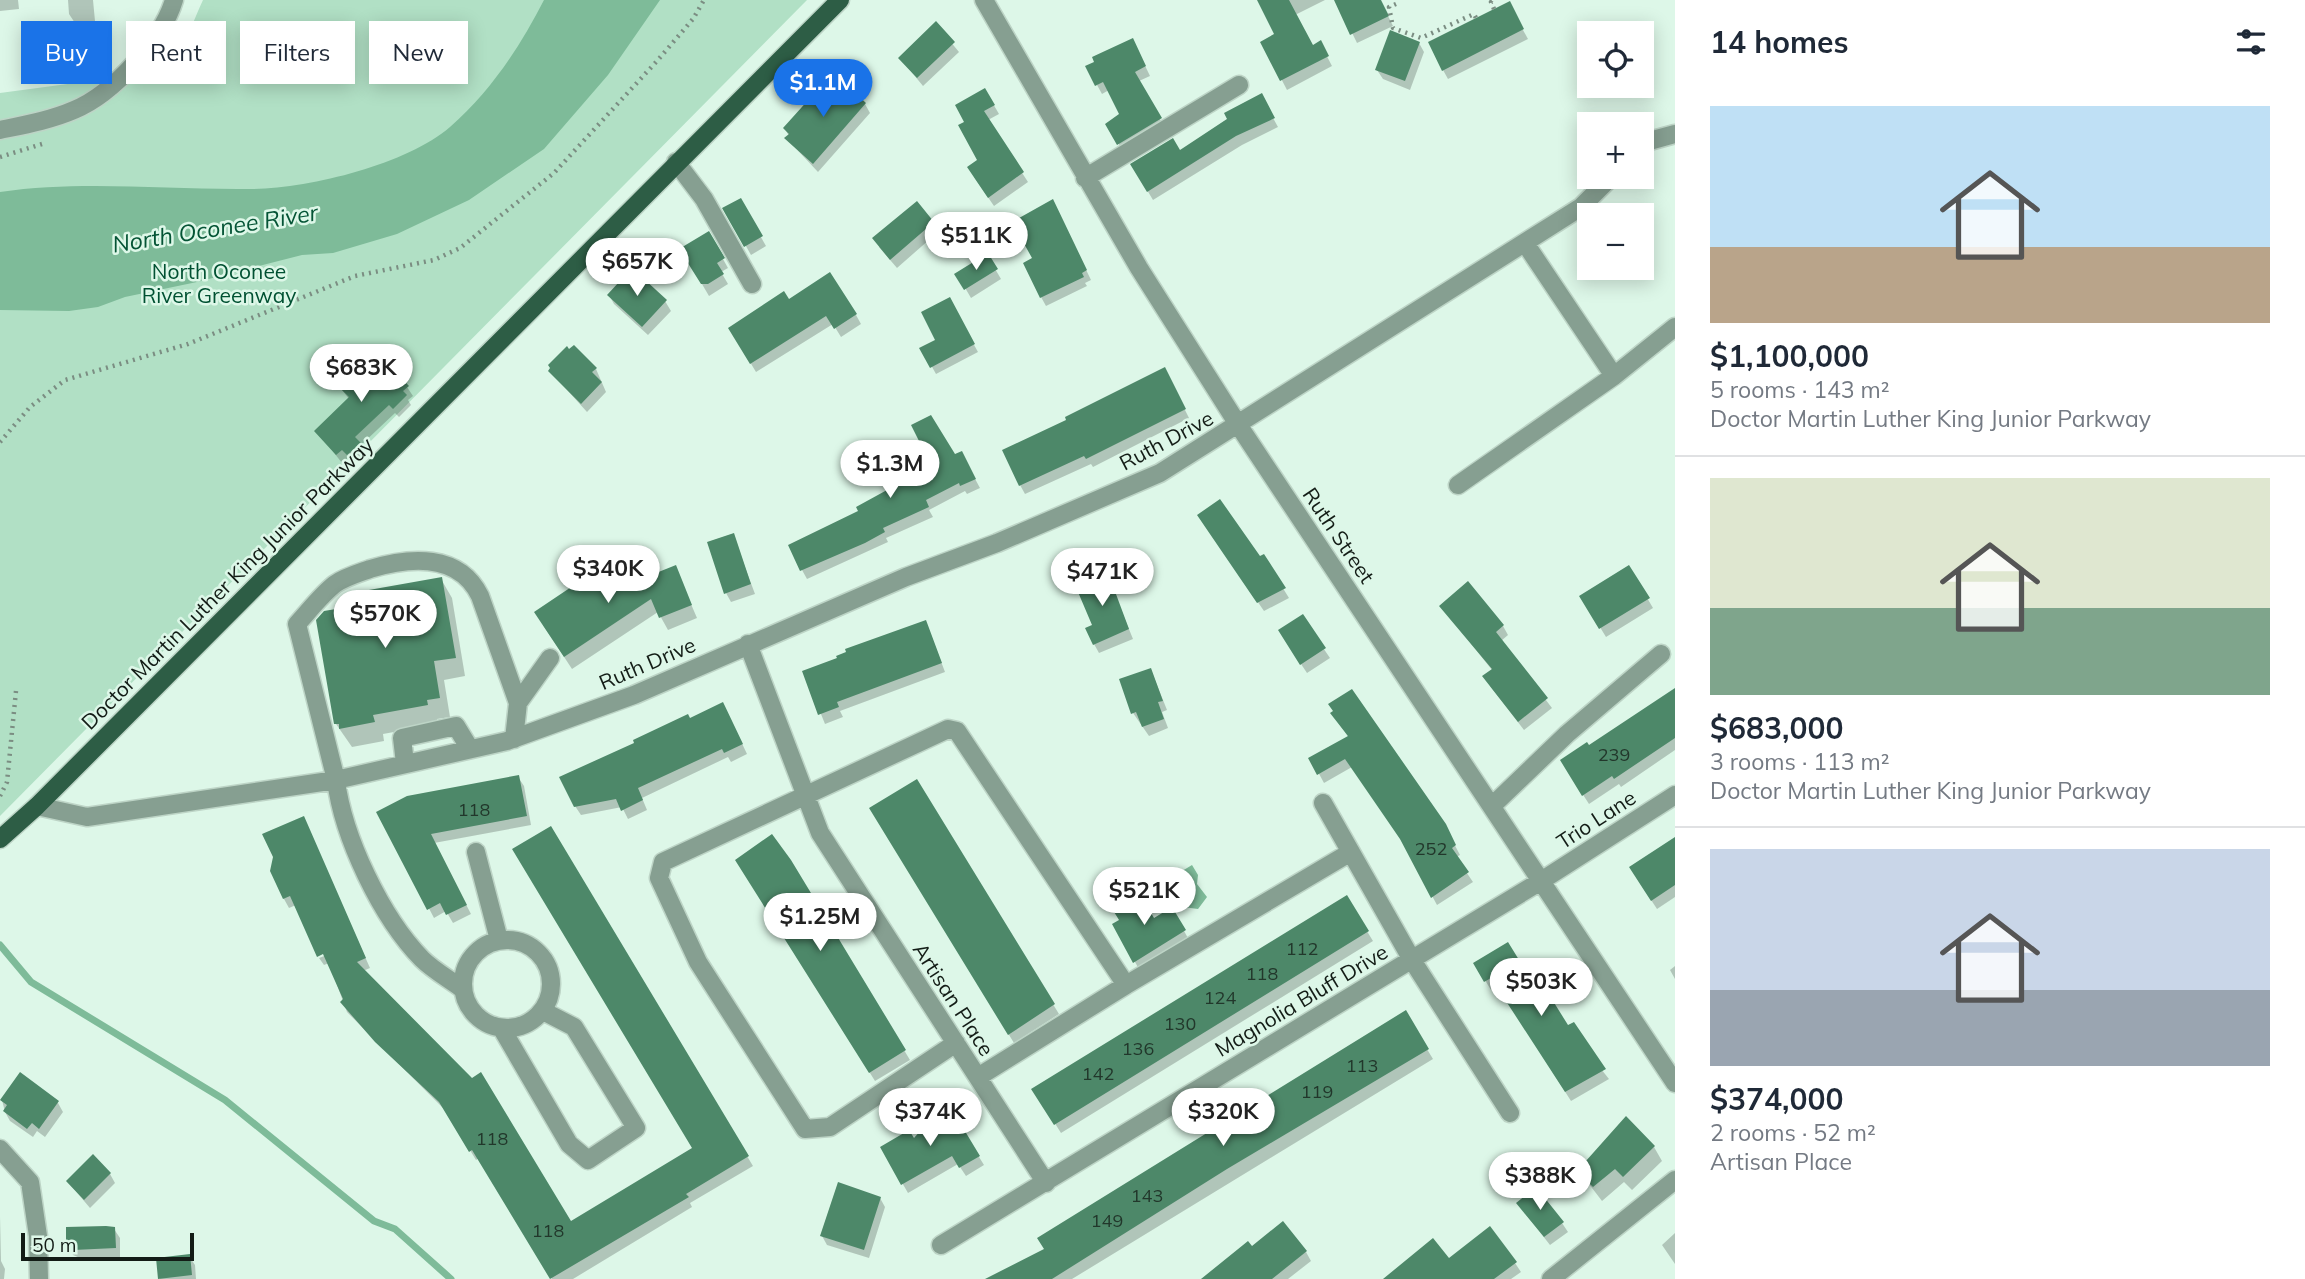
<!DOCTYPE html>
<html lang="en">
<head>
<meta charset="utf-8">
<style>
	:root { --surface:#fff; --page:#f2f2f3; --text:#1f2937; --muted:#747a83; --line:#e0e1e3; --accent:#1a73e8 }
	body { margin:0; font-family:Mulish,sans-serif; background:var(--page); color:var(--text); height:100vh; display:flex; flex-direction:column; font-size:26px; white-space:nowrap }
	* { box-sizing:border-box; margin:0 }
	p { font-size:23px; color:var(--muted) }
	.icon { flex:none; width:38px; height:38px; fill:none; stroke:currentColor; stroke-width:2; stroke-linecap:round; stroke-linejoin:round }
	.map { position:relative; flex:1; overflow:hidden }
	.panel { display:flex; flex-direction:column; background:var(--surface); width:630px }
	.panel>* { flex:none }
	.hud { position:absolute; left:21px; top:21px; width:665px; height:63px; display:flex; gap:14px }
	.tools { position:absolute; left:1577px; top:21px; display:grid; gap:14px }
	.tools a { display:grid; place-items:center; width:77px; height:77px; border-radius:0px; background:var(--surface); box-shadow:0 4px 18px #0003; font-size:35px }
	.scale { position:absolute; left:21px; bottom:18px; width:173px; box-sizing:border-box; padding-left:7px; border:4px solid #131c16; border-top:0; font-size:19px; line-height:24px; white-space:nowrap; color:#131c16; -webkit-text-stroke:5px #ddf7e8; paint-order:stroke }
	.price { position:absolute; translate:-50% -60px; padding:0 16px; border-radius:24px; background:#fff; color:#222; font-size:23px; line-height:46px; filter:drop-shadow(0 2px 4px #0008) }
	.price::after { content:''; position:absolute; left:50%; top:42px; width:21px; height:16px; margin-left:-10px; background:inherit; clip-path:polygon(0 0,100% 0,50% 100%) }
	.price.active { background:var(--accent); color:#fff }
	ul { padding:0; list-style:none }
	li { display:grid; align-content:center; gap:14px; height:371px; padding:0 35px }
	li+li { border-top:2px solid var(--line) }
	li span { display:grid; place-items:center; height:217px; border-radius:0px; color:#555 }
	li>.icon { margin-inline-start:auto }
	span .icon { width:126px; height:126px; fill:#fffc; stroke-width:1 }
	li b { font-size:30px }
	h2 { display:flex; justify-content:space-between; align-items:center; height:84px; padding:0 35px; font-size:30px }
	.chip { padding:0 24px; border-radius:0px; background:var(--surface); box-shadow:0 4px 18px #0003; font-size:24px; line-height:63px }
	.chip.active { background:var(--accent); color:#fff }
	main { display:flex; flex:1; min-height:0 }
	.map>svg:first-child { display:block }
</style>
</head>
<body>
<main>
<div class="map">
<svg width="1675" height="1279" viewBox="0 0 1675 1279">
	<rect width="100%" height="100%" fill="#ddf7e8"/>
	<!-- green -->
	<path fill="#b1e0c5" d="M203,0h604l-807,816v-723l150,-20c35,-20 37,-38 53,-73z"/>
	<!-- water -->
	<path fill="#7ebb99" d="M544,0h116l-52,75 -64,74 -75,51 -72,34 -64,19 -31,2 -105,27 -72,15 -27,10 -29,4 -69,-1v-118c82,-12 167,-2 249,-3 58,0 157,-24 201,-62 40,-35 70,-80 94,-127z
		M1192,865l6,10 -1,9 10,13 -9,12 -15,-2 -6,-12 -12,4 -7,-3 -2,-4 8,-10z"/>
	<!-- shadow -->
	<path fill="#0003" d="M0,0h18l1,9 -19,2z
		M68,0h25l2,21 -20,2 -6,-9z
		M1258,0h67l-30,15 17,32 8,-4 12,23 -45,24 -25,-48 14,-7z
		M1336,0h44l13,26 -36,17z
		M1512,10l16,29 -80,40 -5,-9z
		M936,24l23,28 -36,34 -23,-28z
		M1419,43l5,9 -14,38 -27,-11 -6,-9z
		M1137,49l13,27 -11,5 26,47 -41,25 -16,-28 13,-10 -12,-25 -7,4 -5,-9z
		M985,90l14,24 -11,6 40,62 -34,24 -20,-29 6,-16 -14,-38z
		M1261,96l17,31 -36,18 -89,55 -21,-35 47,-13z
		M865,104l5,9 -52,59 -31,-33 2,-3 -4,-7z
		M740,200l26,46 -15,9 -26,-46z
		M1057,210l34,70 -6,3 2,3 -41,20 -5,-9 -6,-38z
		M933,223l5,9 -41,36 -18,-21z
		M709,234l19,34 -7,4 7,12 -19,12 -27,-46z
		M987,255l14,24 -30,19 -14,-24z
		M609,295l56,6 6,10 -23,24 -34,-31z
		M949,300l29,52 -42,22 -14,-25 16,-9z
		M789,302l67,13 5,9 -20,13 -8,-13 -77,48 -26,-43z
		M596,369l10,23 -19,20 -37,-41z
		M378,372l29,15 6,9 -5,4 3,5 -12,12 -4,-4 -35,33 5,7 -12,10 -5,-5 -6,5 -25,-32 32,-32 -10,-13z
		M1169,378l20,40 -96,49 -2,-3 -66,30 -5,-9 49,-64z
		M961,453l19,35 -13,6 -2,-3 -36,19 4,7 -47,21 2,4 -81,37 -5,-9 59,-58z
		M1204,524l56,34 3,-2 26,42 -25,13z
		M733,535l22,59 -24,8 -5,-9z
		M675,567l22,51 -29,12 -10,-18 -86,57 -29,-44z
		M1629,567l24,41 -47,29 -25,-41z
		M441,579l11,19 13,78 -21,4 6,37 -13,2 1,5 -55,10 1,7 -32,6 -16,-23 20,-117z
		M1109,580l24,59 -34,14 -5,-9v-18l12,-45z
		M1441,606l62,20 5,9 -7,6 51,67 -28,22 -34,-44 2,-16z
		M1302,617l28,41 -23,15 -22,-33z
		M926,622l19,50 -105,39 3,6 -18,7 -21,-52z
		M1151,670l16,40 -5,2 6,16 -19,8 -16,-23z
		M1675,690v60l-54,37 -2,-3 -30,20 -22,-34 22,-22z
		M728,714l19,40 -16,8 -3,-5 -86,41 5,12 -19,9 -6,-12 -41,8 -6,-9 114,-86z
		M1338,722l105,101 17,32 -4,2 17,25 -36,23 -32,-59 -53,-79 -28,16 -13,-24 38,-21z
		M518,777l6,9 7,39 -97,18 37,71 -18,9 -7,-12 -12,7 -55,-105z
		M916,781l143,233 -45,29 -143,-234z
		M308,828l62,140 -7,3 208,252 123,-75 -144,-320 203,338 -63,37 2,4 -119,72h-21l-73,-121 -3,2 -30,-49 -99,-99 -18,-49 -5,2 -5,-7 13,-5 -36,-48 -7,3 -5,-9 -12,-28z
		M1675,838v59l-18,12 -21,-32z
		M790,861l120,199 -35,21 -133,-212z
		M1346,897l27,44 -312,192 -22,-35z
		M1172,909l17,31 -49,31 -26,-47 39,-4z
		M1475,964l51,11 83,104 -38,22 -73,-115 -7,4z
		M1675,966v13l-5,-9z
		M1405,1013l28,46 -361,220h-47l21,-29z
		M20,1075l38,28 5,9 -18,25 -8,-6 -4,6 -23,-16 -5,-9 -3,-12z
		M950,1110l34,55 -18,11 -8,-12 -50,29 -26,-45 31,-7z
		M1654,1147l8,14 -30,29 -8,-8 -22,19 -23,-30z
		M110,1174l5,9 -25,25 -22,-26z
		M880,1198l5,9 -16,51 -42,-13 -5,-9z
		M1524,1212l38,11 6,9 -18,13z
		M0,1216l1,45 4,8 -1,10h-4z
		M114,1229l6,9v19l-40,1 -7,-3 -5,-9z
		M1675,1233v31l-13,-19z
		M1306,1252l5,9 -23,18h-84z
		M189,1256l6,9 1,14h-36l-2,-20z
		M1448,1260l67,3 6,9 -10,7h-126z"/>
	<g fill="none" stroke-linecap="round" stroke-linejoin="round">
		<!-- stream -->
		<path stroke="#7ebb99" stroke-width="7" d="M0,945l31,37 194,118 149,121 21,8 56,50"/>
	</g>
	<!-- building -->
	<path fill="#4d8869" d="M1257,0h32l24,45 8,-5 8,16 -49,25 -20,-39 14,-8z
		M1334,0h47l8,16 -39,19z
		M1510,1l14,28 -82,42 -14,-29z
		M936,21l19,21 -38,36 -19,-20z
		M1390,30l30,12 -15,39 -30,-11z
		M1133,38l13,28 -11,6 27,46 -45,27 -12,-21 14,-10 -16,-32 -8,4 -10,-20 9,-4 -2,-5z
		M829,77l6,5 4,-4 27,25 -53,61 -29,-26 5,-4 -6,-6z
		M985,88l10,17 -11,6 40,61 -36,26 -21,-31 10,-7 -19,-35 6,-3 -9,-17z
		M1262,93l13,25 -39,18 -89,56 -17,-28 43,-26 7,12 47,-31 -3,-6z
		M741,198l22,38 -19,11 -22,-39z
		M1053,199l34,71 -5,3 2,4 -44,21 -17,-35 9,-5 -20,-36z
		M917,201l17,21 -44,38 -18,-22z
		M709,231l16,27 -8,5 7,11 -16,10h-7l-22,-35z
		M988,253l10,16 -34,21 -10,-16z
		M632,268l35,32 -25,27 -35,-32z
		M830,272l27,42 -23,15 -8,-13 -76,48 -22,-36 56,-37 5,8z
		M950,297l25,47 -45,24 -11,-20 16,-8 -14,-28z
		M574,345l23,23 -5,4 10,10 -21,22 -33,-33 2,-3 -2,-3 19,-19 2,3z
		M366,357l12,13 8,-8 23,24 -6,5 4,4 -14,14 -4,-4 -34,32 6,6 -14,12 -5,-5 -6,5 -22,-24 35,-34 -12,-12z
		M1165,367l21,42 -100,50 -2,-3 -65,30 -17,-36 64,-30 -1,-3z
		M931,415l24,39 7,-3 14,28 -16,7 -1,-3 -33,17 3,7 -46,21 2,4 -20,11 -65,28 -12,-26 70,-34 -2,-4 31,-17 -3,-7 46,-20 -19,-38z
		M1220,499l40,57 4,-2 22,34 -29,15 -60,-88z
		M734,533l17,51 -27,10 -17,-52z
		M676,565l16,40 -33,13 -8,-19 -87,58 -30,-45 67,-45 15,22z
		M1629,565l21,33 -51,31 -20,-33z
		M1102,572l4,7 4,-1 19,51 -36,16 -8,-17 7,-3 -14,-33 3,-1 -4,-8z
		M442,577l14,81 -22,3 6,37 -13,2 1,5 -55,10 2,7 -36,7v-5h-5l-18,-104 8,-9 30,-5 -2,-13z
		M1468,581l36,44 -8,7 52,66 -30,24 -36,-46 10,-7 -53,-63z
		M1303,614l23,34 -26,17 -22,-35z
		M926,620l16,43 -105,39 2,5 -21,8 -16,-44 35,-13 -1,-2 10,-4 -1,-3z
		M1151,668l12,33 -5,1 6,17 -22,8 -6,-15 -5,2 -12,-35z
		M1675,688v50l-61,41 -2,-3 -30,20 -22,-36 27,-18 2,3z
		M1352,689l94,135 10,21 -4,3 17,24 -38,26 -31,-59 -55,-80 -28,16 -9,-17 40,-22 -18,-23 3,-2 -5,-7z
		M723,702l20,42 -19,9 -2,-4 -84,39 5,12 -22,11 -5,-12 -42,8 -15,-30 75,-34 -1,-3 55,-26 2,4z
		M519,775l8,41 -96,18 36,71 -21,10 -6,-12 -13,7 -51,-98 31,-16z
		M917,779l138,225 -47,31 -139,-227z
		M304,816l62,142 -9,4 115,116 9,-6 90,149 121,-73 -180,-299 39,-23 198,330 -63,38 3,3 -139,82 -78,-129 -3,2 -30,-50 -64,-60 -35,-40 3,-3 -20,-45 -6,3 -27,-61 -7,3 -13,-28 3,-14 -11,-23z
		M772,834l19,26 115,190 -37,23 -134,-213z
		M1675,837v48l-24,16 -22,-34z
		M1138,891l16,27 18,-11 14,23 -53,33 -21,-39 7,-4 -8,-13z
		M1347,895l22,36 -315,194 -23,-36z
		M1508,942l19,31 6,-4 35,56 6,-3 32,47 -41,23 -74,-114 -7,4 -11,-19z
		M1406,1010l23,39 -202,120 -175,110h-67l59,-30 -7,-11z
		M20,1072l39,29 -20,28 -7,-6 -5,6 -24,-18 4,-6 -7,-5z
		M951,1108l29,48 -21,12 -7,-12 -51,29 -21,-38 29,-17 5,8 16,-18z
		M1626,1116l29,30 -32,31 -8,-8 -22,18 -16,-16z
		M93,1154l18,19 -27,27 -18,-19z
		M838,1182l43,15 -17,53 -44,-14z
		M1536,1187l28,35 -20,15 -28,-34z
		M1283,1221l24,30 -35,28h-71l47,-38 4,5z
		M106,1226l9,1 1,21 -43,2 1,-4 -8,1v-20z
		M1490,1226l27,36 -23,17h-111l50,-41 16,20z
		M190,1254l2,21 -34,4 -2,-21z"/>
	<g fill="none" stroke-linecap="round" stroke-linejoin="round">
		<!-- minor casing -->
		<g stroke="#bdd4c6" stroke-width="21">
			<path id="minor" d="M984,0l155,268 100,158 436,657
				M0,130c24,-5 51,-10 74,-20 39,-16 88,-70 100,-110
				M1642,143l33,-9
				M676,162l28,37 48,85
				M1085,178l154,-93
				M1614,376l61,-49
				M1458,485l156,-109 -89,-133
				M748,644l72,189 226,350
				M518,703l32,-45
				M405,763l-3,-25 54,-12 14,23
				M1323,803l89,157 98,153
				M37,806l50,11 249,-37 171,-39 127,-46 272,-118 91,-34 163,-70 421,-266 30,-30
				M1492,806l75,-72 94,-80
				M476,852l23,88
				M463 984a44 44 0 1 1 88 0a44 44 0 1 1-88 0Z
				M461,988c-12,-9 -28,-18 -39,-29 -41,-42 -79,-122 -86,-179l-39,-156c12,-13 24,-29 38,-40 10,-7 24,-11 35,-15 40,-12 89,-16 110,27l38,107 -4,36
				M502,1029l67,115 19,16 48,-32 -62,-101 -31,-16
				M956,1043l-126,84 -25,2 -107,-167 -39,-84 4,-16 285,-133 9,2 169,254
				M978,1077l148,-92 225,-133
				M0,1149l30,33 8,54 1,43
				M941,1245l600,-364 134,-86
				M1551,1279l124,-99"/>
		</g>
		<!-- major casing -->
		<g stroke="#bdd4c6" stroke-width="21">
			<path id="major" d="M0,839l37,-33 803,-806"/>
		</g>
		<!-- path -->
		<path stroke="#7b8d82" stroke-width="4.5" stroke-dasharray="2 5" stroke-linecap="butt" d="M1396,4l-7,3 4,21 28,10 53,-24 2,4
			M1494,9l-3,-7 4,-2
			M0,157l42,-13
			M0,442l30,-35 35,-27 123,-36 167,-68 79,-16 26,-12 94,-75 103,-112 36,-42 11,-19
			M0,796l7,-14 9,-91"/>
		<!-- minor -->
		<use href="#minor" stroke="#869f91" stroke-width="18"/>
		<!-- major -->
		<use href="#major" stroke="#2d5d45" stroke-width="18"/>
	</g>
	<g text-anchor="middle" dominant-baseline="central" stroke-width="5" stroke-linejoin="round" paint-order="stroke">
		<!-- number labels -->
		<g font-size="18" fill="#22372b">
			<text x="1614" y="754">239</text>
			<text x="474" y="809">118</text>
			<text x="1431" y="848">252</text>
			<text x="1302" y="948">112</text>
			<text x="1262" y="973">118</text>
			<text x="1220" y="997">124</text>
			<text x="1180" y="1023">130</text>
			<text x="1138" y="1048">136</text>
			<text x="1362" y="1065">113</text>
			<text x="1098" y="1073">142</text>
			<text x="1317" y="1091">119</text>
			<text x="492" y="1138">118</text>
			<text x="1147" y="1195">143</text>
			<text x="1107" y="1220">149</text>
			<text x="548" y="1230">118</text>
		</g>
		<!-- park labels -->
		<g font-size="21" fill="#005132" stroke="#ddf7e8">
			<text x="219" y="271">North Oconee<tspan x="219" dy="24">River Greenway</tspan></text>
		</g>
		<!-- street labels -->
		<g font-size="21" fill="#131c16" stroke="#ddf7e8">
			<text transform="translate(1166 440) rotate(-28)">Ruth Drive</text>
			<text transform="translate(1339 535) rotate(56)">Ruth Street</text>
			<text transform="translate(227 583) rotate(-45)">Doctor Martin Luther King Junior Parkway</text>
			<text transform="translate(647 663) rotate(-23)">Ruth Drive</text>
			<text transform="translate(1596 819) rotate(-33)">Trio Lane</text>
			<text transform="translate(954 999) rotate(57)">Artisan Place</text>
			<text transform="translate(1301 1000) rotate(-31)">Magnolia Bluff Drive</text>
		</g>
		<!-- water labels -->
		<g font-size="23" font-style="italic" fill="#045435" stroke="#ddf7e8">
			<text transform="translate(215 228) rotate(-9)">North Oconee River</text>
		</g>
	</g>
</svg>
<div class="tools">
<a><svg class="icon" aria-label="locate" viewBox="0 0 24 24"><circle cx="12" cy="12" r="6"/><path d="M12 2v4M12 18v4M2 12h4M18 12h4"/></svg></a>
<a>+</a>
<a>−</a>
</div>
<div class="scale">50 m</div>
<b class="price active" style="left:823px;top:119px">$1.1M</b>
<b class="price" style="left:976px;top:272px">$511K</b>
<b class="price" style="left:637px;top:298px">$657K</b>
<b class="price" style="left:361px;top:404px">$683K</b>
<b class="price" style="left:890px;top:500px">$1.3M</b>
<b class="price" style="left:608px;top:605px">$340K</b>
<b class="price" style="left:1102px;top:608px">$471K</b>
<b class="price" style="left:385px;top:650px">$570K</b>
<b class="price" style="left:1144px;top:927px">$521K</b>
<b class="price" style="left:820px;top:953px">$1.25M</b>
<b class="price" style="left:1541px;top:1018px">$503K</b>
<b class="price" style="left:930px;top:1148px">$374K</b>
<b class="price" style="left:1223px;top:1148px">$320K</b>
<b class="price" style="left:1540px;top:1212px">$388K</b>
<div class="hud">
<a class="chip active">Buy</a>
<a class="chip">Rent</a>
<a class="chip">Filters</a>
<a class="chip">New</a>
</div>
</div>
<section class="panel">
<h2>14 homes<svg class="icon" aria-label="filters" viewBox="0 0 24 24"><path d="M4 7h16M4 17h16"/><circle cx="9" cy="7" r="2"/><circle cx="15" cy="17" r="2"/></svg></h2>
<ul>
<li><span style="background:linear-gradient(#bfe0f5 65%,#b9a48a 0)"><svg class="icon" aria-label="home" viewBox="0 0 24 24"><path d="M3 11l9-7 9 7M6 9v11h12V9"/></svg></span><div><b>$1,100,000</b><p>5 rooms · 143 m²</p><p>Doctor Martin Luther King Junior Parkway</p></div></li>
<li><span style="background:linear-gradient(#dfe7d0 60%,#7fa58c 0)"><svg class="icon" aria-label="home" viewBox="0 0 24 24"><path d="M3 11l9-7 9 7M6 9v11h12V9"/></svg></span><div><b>$683,000</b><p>3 rooms · 113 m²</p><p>Doctor Martin Luther King Junior Parkway</p></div></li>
<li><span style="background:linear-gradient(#c9d6e8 65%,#9aa5b1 0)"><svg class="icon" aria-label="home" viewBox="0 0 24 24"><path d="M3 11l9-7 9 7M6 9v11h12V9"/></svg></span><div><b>$374,000</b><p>2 rooms · 52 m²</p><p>Artisan Place</p></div></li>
</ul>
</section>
</main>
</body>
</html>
